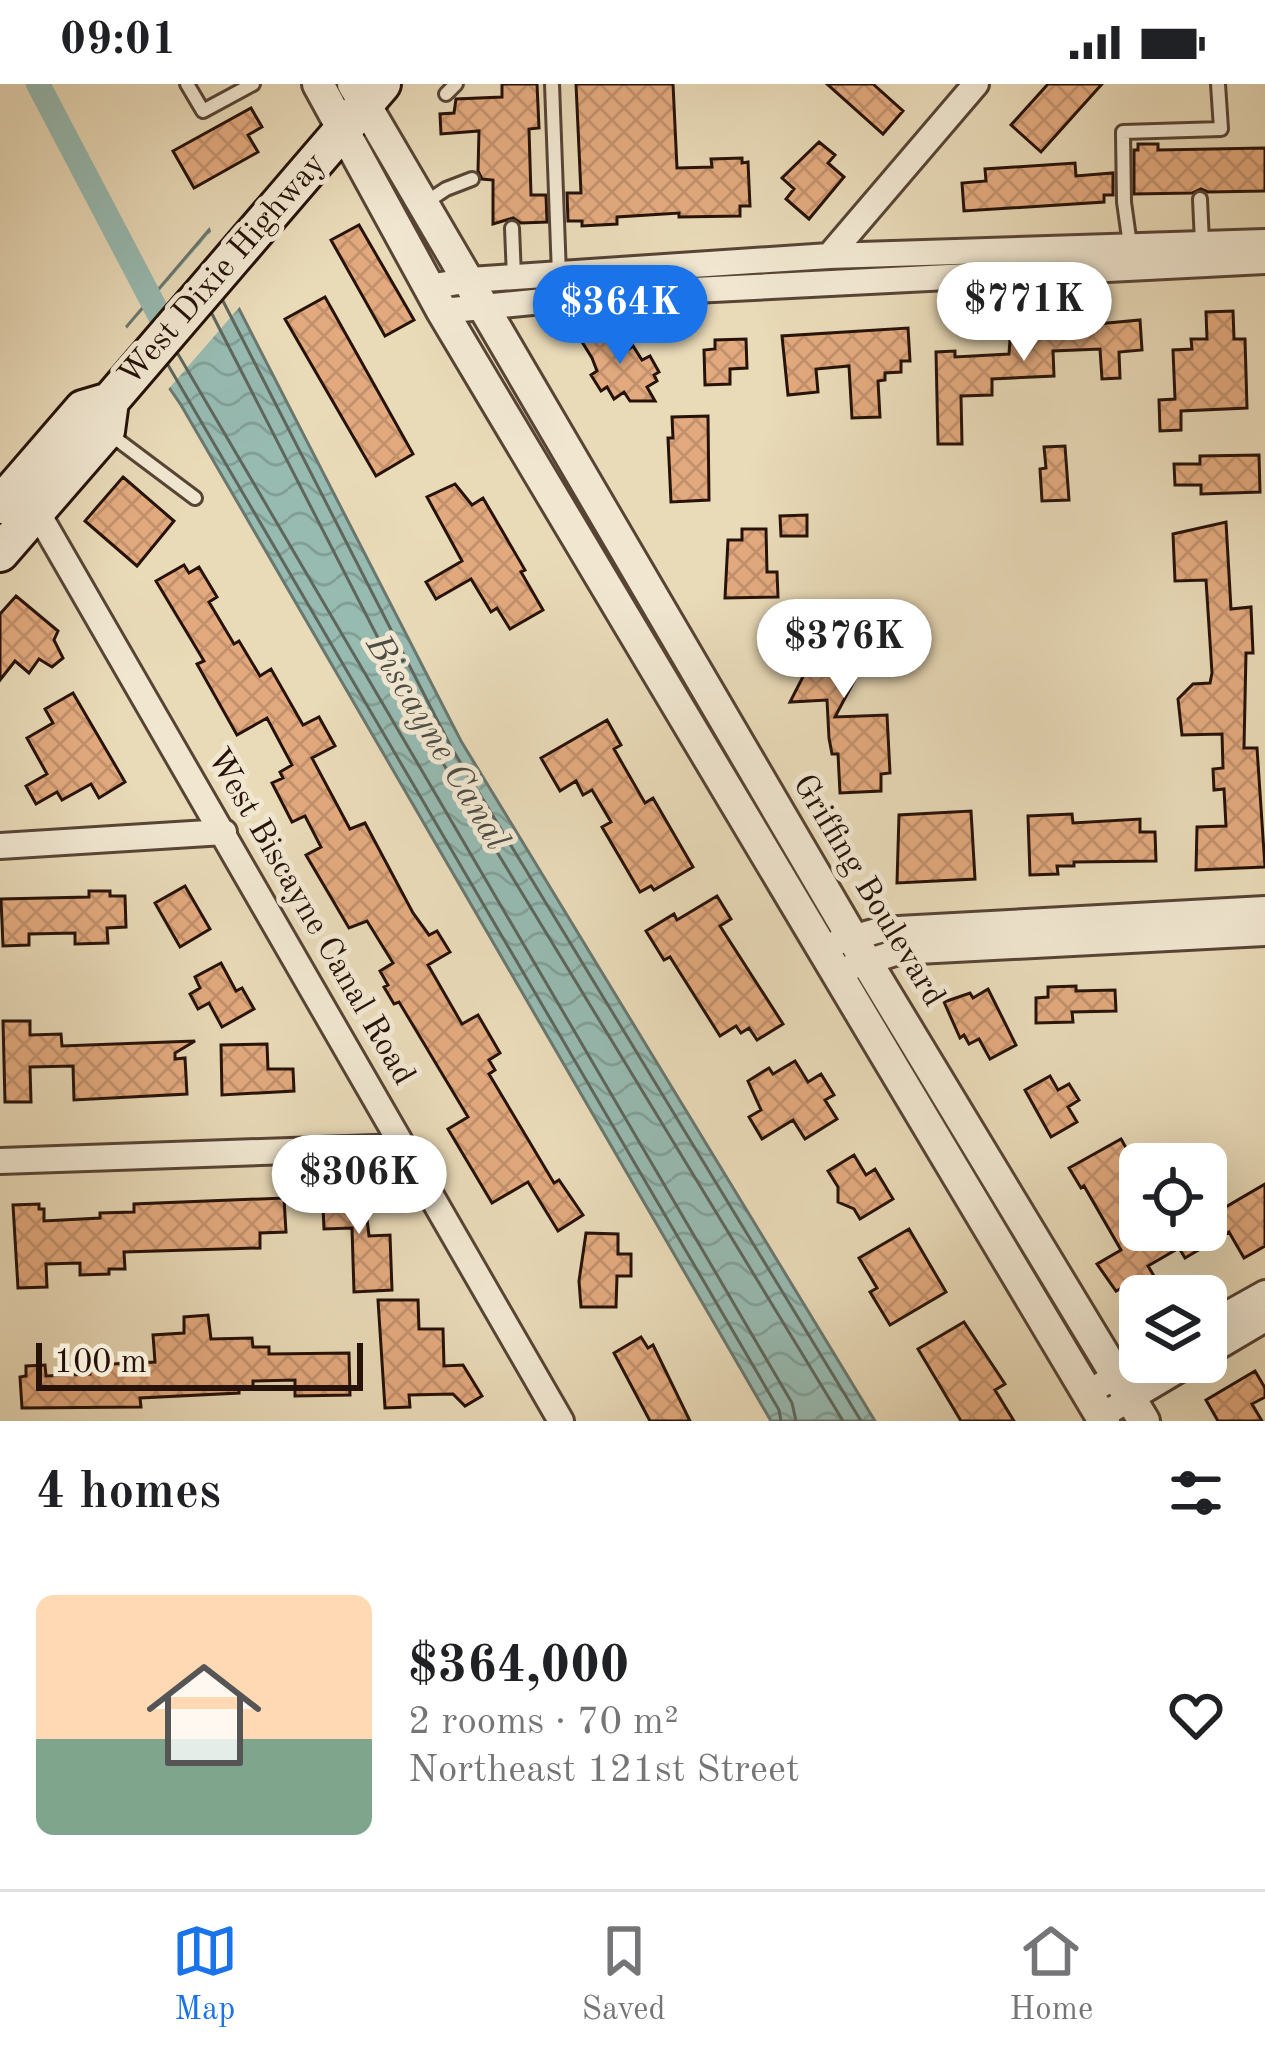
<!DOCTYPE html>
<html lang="en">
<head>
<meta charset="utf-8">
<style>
	:root { --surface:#fff; --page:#f6f6f6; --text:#202124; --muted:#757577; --line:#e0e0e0; --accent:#1a73e8 }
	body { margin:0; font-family:"Old Standard TT",serif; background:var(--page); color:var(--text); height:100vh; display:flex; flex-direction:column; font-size:45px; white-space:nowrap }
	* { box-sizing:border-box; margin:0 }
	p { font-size:39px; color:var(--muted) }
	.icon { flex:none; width:66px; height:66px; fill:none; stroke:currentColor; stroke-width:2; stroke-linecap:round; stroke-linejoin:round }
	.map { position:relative; height:1337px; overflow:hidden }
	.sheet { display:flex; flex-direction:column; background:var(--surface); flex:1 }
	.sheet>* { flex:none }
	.tools { position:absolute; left:1119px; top:1059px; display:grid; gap:24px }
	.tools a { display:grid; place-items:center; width:108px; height:108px; border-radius:18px; background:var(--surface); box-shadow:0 12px 48px #0002; font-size:60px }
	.scale { position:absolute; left:36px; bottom:30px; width:327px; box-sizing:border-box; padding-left:12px; border:6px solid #261209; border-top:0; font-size:33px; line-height:42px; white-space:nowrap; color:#261209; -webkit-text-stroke:9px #f1e7d1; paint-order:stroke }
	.price { position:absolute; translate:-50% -102px; padding:0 27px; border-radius:42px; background:#fff; color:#222; font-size:39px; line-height:78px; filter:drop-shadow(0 3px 6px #0008) }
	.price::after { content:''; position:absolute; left:50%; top:72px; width:36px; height:27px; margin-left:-18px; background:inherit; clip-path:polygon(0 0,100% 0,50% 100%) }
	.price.current { background:var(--accent); color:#fff }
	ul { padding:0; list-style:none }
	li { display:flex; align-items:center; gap:36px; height:300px; padding:0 36px }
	li span { display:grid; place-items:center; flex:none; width:336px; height:240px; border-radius:18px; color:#555 }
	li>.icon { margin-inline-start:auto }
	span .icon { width:144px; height:144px; fill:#fffc; stroke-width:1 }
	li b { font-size:51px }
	h2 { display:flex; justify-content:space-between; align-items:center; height:144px; padding:0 36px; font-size:51px }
	.status { display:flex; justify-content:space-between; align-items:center; height:84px; padding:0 60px; background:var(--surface); direction:ltr }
	.status svg { height:33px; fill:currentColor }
	.dock { display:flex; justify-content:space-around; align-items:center; height:168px; border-top:3px solid var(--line); background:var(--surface); font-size:33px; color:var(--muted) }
	.dock a { display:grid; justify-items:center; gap:6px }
	.dock .current { color:var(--accent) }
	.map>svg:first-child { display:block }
</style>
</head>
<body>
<div class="status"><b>09:01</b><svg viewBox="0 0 49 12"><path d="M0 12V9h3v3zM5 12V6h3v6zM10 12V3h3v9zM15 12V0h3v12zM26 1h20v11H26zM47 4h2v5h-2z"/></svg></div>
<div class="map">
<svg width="1265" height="1337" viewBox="0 0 1265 1337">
	<defs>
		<pattern id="water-waves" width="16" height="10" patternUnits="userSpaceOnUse" patternTransform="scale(3)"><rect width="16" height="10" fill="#97bab1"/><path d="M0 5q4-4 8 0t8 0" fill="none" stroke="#829f97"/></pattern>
		<pattern id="building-cross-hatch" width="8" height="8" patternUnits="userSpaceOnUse" patternTransform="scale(3)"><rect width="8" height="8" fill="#e3aa7f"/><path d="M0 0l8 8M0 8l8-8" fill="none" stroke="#c3916c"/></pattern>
	</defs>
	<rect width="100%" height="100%" fill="#e9dab8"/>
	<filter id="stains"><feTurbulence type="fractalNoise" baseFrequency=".00167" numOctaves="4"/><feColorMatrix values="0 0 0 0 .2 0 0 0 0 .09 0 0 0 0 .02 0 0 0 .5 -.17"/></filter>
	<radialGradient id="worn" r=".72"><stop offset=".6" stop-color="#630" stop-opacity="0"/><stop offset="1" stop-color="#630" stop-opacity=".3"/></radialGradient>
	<!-- water -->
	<path fill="url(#water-waves)" stroke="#6a776e" stroke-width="3" d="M209,146l30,79 222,432 414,680h-104l-590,-1016 -54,-79z"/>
	<!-- pier -->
	<path fill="#e9dab8" d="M214,144l29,75 -78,90 -41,-61z"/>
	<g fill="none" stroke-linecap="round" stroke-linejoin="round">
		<!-- shore -->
		<path stroke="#5e665d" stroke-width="3" d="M223,217l228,446 410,674
			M212,230l226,441 405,666
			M178,270l614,1049 4,18
			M168,281l611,1045 2,11"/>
		<!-- canal -->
		<path stroke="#97bab1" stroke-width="24" d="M38,0l127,242"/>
	</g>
	<!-- building -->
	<path fill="url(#building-cross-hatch)" stroke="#261209" stroke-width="3" d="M502,0h35l2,44 -10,1 2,66h15l1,27 -26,1 -8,-5 -20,6v-44l-11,-1 -4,-8 1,-40 -38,3 -1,-20 14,-1 2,-14 46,-2z
		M576,0h97l4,84 35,-1 -1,-8 31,-1v5l6,-1 2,44h-10v10l-61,1v-4l-62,4v7l-35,2v-5h-14l-1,-28h14z
		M827,0h46l30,27 -20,23z
		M1048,0h54l-61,68 -30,-27z
		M251,24l11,19 -14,8 10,17 -64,36 -21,-37z
		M819,58l16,13 -7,8 16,14 -35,42 -23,-20 8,-10 -12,-11z
		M1138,60h20v6l107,-2v43l-57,1 -7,-3 -9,4 -58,1v-44h4z
		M1075,79l1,13 37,-3v22h-9v7l-140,9 -2,-28 24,-2 -1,-12z
		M359,141l55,95 -29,16 -54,-96z
		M325,213l88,157 -37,22 -91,-157z
		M1233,227l1,28h11l2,69 -66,3v19l-21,1 -1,-31 16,-1 -2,-49 19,-1 -1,-10h16l-1,-27z
		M1140,236l2,30 -23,2 1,26 -18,1 -2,-30 -47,2 1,25 -62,3v16l-31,1 1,48h-24l-2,-92 19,-1v6l54,-3 2,-29 22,-1 1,6z
		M601,240l12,21 10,-6 6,10 4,-3 9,14 8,-4 9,16 -5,3 3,6 -10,6 8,14h-25l-6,-9 -10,7 -7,-12 -6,4 -10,-16 6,-4 -5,-13 -13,-21z
		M908,244l2,33h-9v11l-16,1v7l-7,1 2,36 -28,1 -3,-52 -33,3 2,23 -30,3 -6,-59z
		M746,255l1,29 -17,1v15l-25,1 -1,-35 11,-1v-9z
		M708,332l1,84 -38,2 -3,-64h5l-1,-21z
		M1065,362l4,54 -27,1 -2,-32 6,-1 -2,-21z
		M1259,371l1,37 -59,2v-9h-26l-1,-21h26v-8z
		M123,393l51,44 -37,45 -52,-45z
		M455,400l17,21 11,-7 42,72 -4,2 22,38 -33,19 -13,-21 -6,4 -20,-33 -35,20 -10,-17 36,-21 -35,-64z
		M807,431v21h-26l-1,-20z
		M1226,438l5,87 20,-2 2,46h-7l-2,95h13l8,119 -69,3 1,-43 29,-1 -2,-37 -10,1 -1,-21 10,-1 -1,-34 -40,1 -4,-36 15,-15 17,-1 2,-10 -6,-93 -31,1 -2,-47z
		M742,445h24l1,43h10l1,25 -53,1 3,-58h14z
		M184,481l5,8 10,-6 18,30 -8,5 25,42 5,-3 21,35 11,-7 32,56 16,-8 16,29 -23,12 38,71 15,-6 48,90 16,22 8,-4 13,21 -22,13 34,59 16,-9 22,38 -11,7 6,10 -6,4 65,109 5,-3 24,35 -25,16 -30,-49 -36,21 -44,-74 20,-12 -69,-115 -5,2 -10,-17 4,-2 -8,-14 13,-8 -26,-42 -18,7 -43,-73 15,-8 -16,-31 -13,6 -20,-39 11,-5 -3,-6 12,-7 -25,-47 -30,17 -40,-71 7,-3 -48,-80z
		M16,512l42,35 -4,9 9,18 -11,9 -13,-8 -10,14 -14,-12 -15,19v-66z
		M826,532l12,21 10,-20 29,-1 -24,46 9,4 -27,51 52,-2 3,58 -9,1v17l-41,2 -2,-39h-6l-3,-16 -2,-38 -37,2 20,-39 -1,-16 -18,-29z
		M73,609l52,89 -26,16 -8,-14 -29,16 -5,-8 -21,12 -10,-18 21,-12 -20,-36 26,-15 -8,-14z
		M607,636l14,25 -7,4 31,54 8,-5 40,69 -39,23 -3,-4 -11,6 -38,-65 9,-5 -19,-32 -9,5 -7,-14 -16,10 -19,-33z
		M971,727l4,68 -78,4 2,-68z
		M1072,730l1,9 67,-4v13h15l1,29 -82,1v4h-17l1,8 -28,1 -2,-59z
		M185,802l25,43 -30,18 -25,-44z
		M89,807h21v5h15l1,31 -19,1 1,15 -33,1v-11l-46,1v11l-26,1 -2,-47 88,-2z
		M717,812l14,23 -11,7 63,98 -26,16 -8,-12 -8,5 -5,-7 -16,10 -50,-79 -6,3 -18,-29 28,-17 3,6z
		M221,879l15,28 6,-3 12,21 -32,18 -13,-24 -11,6 -8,-15 10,-6 -5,-11z
		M1076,902v5l39,-1 1,21 -44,1 1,10 -37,1v-25l12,-1v-10z
		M988,905l28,56 -26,14 -11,-20 -10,5 -5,-9 -4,3 -16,-36 26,-9 3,5z
		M3,937h27v14l31,-1 1,12 133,-5 -20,12v6l10,-1 2,36 -113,6 -1,-34 -43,1 1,35h-26z
		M267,960l1,25h25l1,22 -72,4 -1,-50z
		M795,977l13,21 13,-8 13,21 -9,5 12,19 -32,20 -12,-19 -31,19 -13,-22 12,-7 -13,-29 21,-13 4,6z
		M1050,992l8,14 11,-6 10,16 -11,7 9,15 -26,15 -26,-47z
		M1121,1055l19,33 -13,8 13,23v43l28,-16h53l-9,-15 53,-31v62l-21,12 -15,-26 -44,26 -6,-10 -31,18 18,30h-26v25l-20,-32 -4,2 -19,-27 24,-14 -37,-64 -3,2 -12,-20z
		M854,1071l12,20 9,-6 18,30 -33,20 -6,-10 -16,-7v-15l-10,-16z
		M363,1101l6,51 21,-1 2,55 -38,2 -2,-64 -28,1 -2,-43z
		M284,1114l2,34 -26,1v15l-136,4 1,17h-16v5l-29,1v-12l-34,1 1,23 -29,1 -5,-83 26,-1v5h5v12l56,-3v-5l34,-1v-8z
		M909,1145l37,63 -56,33 -20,-33 7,-4 -18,-30z
		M586,1149l32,1v20h13v22h-14l-1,31h-35l-2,-26z
		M378,1216h40l1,29h24l1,37 19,-1 19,31 -17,10 -12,-12 -44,1 1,12 -25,1z
		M208,1231l3,24 41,-1 1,9h16v7l80,-1 1,42 -55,1v-16l-42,1v8h-14v4l-99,5 1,9 -119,1 -2,-31 6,-1v-10l19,-1 1,11 44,-2v-9l65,-3 -2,-27 31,-2v-16z
		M964,1238l41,62 -10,6 19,31h-53l-43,-72z
		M641,1253l7,11 5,-3 37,76h-40l-36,-68z
		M1255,1287l10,17v9l-13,7 10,17h-44l-12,-21z"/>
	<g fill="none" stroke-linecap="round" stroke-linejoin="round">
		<!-- service casing -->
		<g stroke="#574435" stroke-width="18">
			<path id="service" d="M187,0l16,27 50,-27
				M552,0l7,191
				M446,10l10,-10
				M1200,115l2,44
				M425,119l21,-14 26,-10
				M512,144l2,49
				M1130,161l-6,-43 -1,-70 98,-3 -3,-45
				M107,348l88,66"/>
		</g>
		<!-- minor casing -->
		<g stroke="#574435" stroke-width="30">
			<path id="minor" d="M829,172l147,-172
				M429,203l41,-7 359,-24 436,-14
				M442,227l172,-17 651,-33
				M36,426l525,911
				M0,762l224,-14
				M838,858l42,-12 385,-21
				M851,883l47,-15 367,-19
				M0,1077l404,-14
				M1206,1242l59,-33
				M1206,1270l59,-35
				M1101,1301l39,-23
				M1101,1332l91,-54"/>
		</g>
		<!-- tertiary casing -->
		<g stroke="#574435" stroke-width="36">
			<path id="tertiary" d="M318,0l124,227 662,1110
				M353,0l513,877 278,460"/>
		</g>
		<!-- secondary casing -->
		<g stroke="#261209" stroke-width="42">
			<path id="secondary" d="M0,421l83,-96 27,-8
				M0,469l106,-122 4,-30 272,-317"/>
		</g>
		<!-- service -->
		<use href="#service" stroke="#f1e7d1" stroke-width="12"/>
		<!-- minor -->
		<use href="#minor" stroke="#f1e7d1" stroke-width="24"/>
		<!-- tertiary -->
		<use href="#tertiary" stroke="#f1e7d1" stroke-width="30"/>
		<!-- secondary -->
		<use href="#secondary" stroke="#f1e7d1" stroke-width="36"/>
	</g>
	<g text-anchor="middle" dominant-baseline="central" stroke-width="10" stroke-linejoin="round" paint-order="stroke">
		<!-- street labels -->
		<g font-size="33" fill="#261209" stroke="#f1e7d1">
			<text transform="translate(223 186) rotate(-49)">West Dixie Highway</text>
			<text transform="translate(868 807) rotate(59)">Griffing Boulevard</text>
			<text transform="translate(310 833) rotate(60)">West Biscayne Canal Road</text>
		</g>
		<!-- water labels -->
		<g font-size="36" font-style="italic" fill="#4e4d44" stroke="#f1e7d1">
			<text transform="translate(436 659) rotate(59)">Biscayne Canal</text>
		</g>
	</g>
	<rect width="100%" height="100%" filter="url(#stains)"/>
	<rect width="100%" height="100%" fill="url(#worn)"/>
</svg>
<div class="tools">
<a><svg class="icon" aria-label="locate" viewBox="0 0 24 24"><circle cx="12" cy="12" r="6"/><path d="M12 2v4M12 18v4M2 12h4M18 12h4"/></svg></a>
<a><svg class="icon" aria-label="layers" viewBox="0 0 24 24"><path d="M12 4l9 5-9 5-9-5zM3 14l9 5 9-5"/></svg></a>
</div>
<div class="scale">100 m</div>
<b class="price" style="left:1024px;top:280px">$771K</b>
<b class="price current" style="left:620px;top:283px">$364K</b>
<b class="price" style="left:844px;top:617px">$376K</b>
<b class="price" style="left:359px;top:1153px">$306K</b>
</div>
<section class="sheet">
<h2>4 homes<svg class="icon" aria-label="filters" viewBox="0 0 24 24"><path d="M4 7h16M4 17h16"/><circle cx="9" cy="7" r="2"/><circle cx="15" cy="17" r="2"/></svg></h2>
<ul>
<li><span style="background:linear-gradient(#ffd9b3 60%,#7fa58c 0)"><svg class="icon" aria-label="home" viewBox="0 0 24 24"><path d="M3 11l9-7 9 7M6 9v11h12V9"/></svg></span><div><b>$364,000</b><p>2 rooms · 70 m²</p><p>Northeast 121st Street</p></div><svg class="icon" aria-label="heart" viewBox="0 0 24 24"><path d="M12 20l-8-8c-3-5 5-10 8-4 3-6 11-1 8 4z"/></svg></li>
</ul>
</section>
<nav class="dock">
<a class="current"><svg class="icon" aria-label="map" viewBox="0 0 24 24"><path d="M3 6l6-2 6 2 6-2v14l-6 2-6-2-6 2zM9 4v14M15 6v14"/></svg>Map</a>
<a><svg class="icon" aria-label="saved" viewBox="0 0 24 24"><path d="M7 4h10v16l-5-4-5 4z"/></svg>Saved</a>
<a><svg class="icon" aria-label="home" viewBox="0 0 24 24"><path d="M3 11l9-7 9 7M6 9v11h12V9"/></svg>Home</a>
</nav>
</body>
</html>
